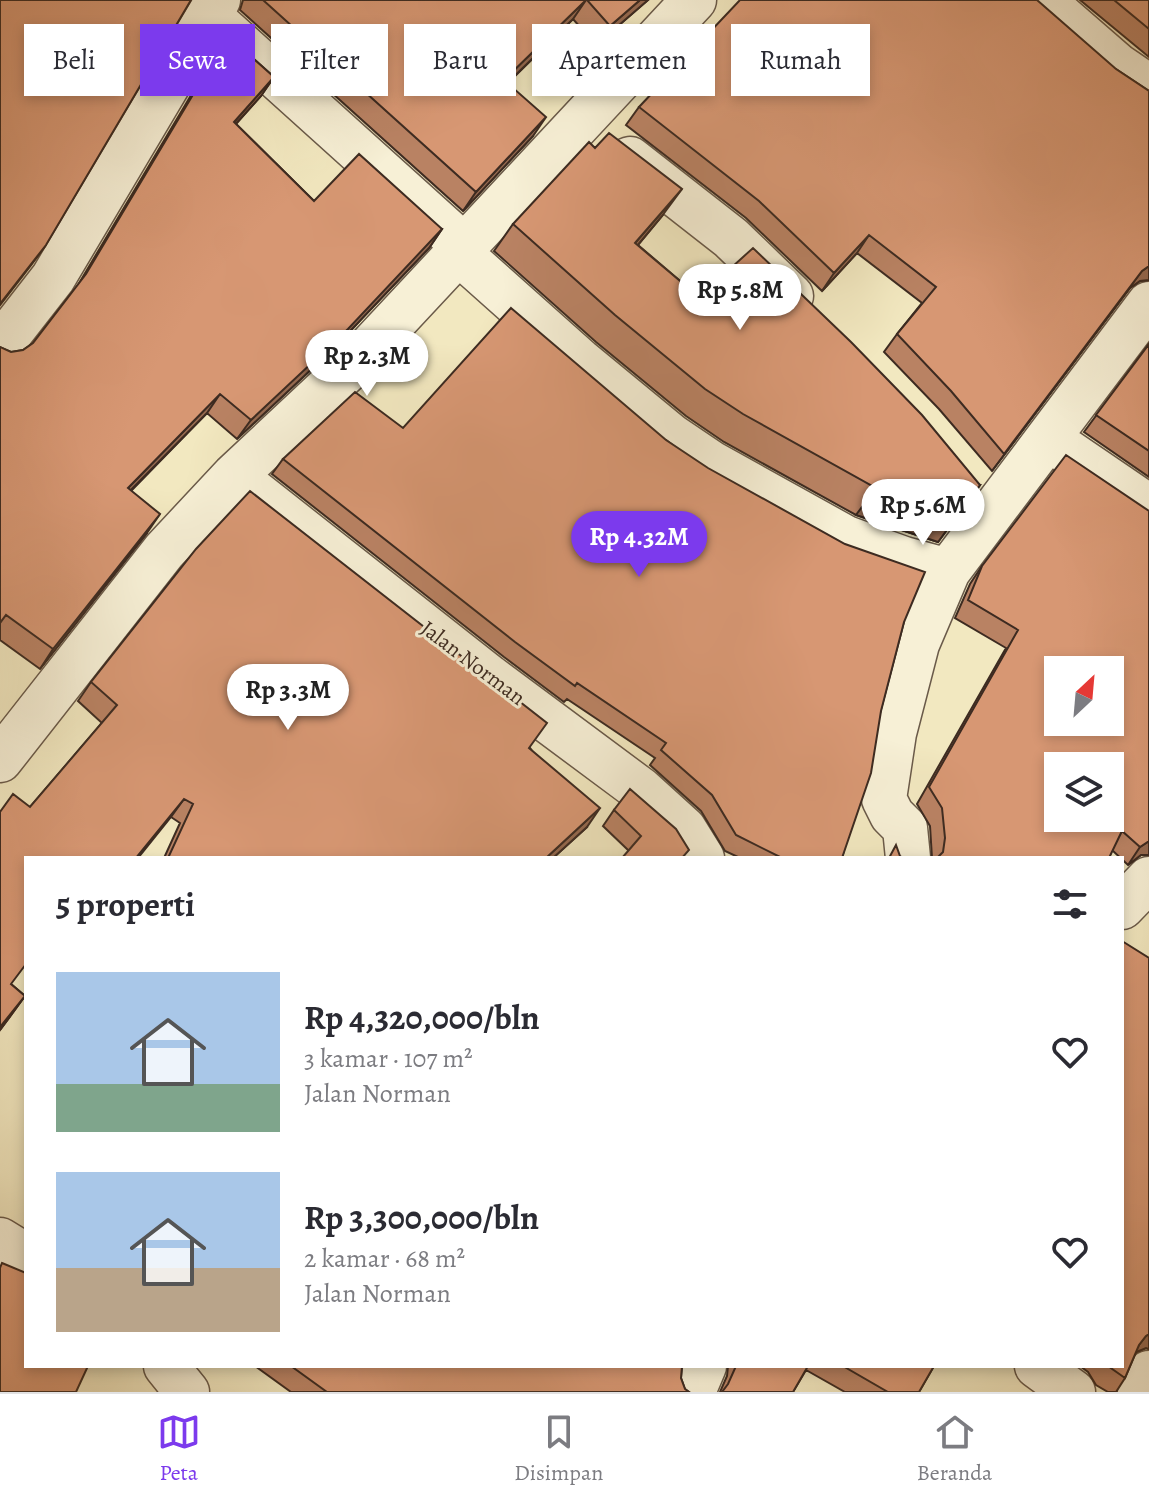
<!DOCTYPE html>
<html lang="id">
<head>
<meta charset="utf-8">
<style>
	:root { --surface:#fff; --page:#f7f7f7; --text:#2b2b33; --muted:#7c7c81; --line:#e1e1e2; --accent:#7c3aed }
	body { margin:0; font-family:Alegreya,serif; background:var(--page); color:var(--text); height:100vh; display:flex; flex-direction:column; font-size:30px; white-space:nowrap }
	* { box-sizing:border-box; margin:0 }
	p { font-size:26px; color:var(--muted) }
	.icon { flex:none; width:44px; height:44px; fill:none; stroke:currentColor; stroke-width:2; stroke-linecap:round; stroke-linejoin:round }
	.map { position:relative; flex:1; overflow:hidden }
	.side { position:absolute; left:24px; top:856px; width:1100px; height:512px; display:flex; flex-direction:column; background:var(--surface); border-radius:0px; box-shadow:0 4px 12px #0003 }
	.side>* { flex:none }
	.guide { position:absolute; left:24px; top:24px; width:1102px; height:72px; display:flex; gap:16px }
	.needle { width:52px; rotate:26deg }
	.controls { position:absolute; left:1044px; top:656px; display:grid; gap:16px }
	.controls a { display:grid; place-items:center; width:80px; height:80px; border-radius:0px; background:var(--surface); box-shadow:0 4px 12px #0003; font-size:40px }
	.price { position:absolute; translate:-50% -68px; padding:0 18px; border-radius:28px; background:#fff; color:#222; font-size:26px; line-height:52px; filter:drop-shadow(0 2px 4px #0008) }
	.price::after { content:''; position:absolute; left:50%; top:48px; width:24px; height:18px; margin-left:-12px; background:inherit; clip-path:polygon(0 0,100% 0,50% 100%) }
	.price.active { background:var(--accent); color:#fff }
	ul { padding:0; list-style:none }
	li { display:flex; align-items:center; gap:24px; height:200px; padding:0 32px }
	li span { display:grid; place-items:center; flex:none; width:224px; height:160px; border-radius:0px; color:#555 }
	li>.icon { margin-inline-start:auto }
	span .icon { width:96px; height:96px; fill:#fffc; stroke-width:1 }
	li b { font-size:34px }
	h2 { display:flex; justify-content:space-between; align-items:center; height:96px; padding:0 32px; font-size:34px }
	.tag { padding:0 28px; border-radius:0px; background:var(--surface); box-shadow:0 4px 12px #0003; font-size:28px; line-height:72px }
	.tag.active { background:var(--accent); color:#fff }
	.tabs { display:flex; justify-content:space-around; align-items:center; height:112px; border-top:2px solid var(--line); background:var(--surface); font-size:22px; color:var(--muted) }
	.tabs a { display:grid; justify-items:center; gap:4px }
	.tabs .active { color:var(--accent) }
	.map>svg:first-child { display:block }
</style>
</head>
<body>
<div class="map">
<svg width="1149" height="1392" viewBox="0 0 1149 1392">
	<rect width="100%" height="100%" fill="#f2e8c0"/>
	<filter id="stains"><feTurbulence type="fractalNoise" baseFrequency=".0025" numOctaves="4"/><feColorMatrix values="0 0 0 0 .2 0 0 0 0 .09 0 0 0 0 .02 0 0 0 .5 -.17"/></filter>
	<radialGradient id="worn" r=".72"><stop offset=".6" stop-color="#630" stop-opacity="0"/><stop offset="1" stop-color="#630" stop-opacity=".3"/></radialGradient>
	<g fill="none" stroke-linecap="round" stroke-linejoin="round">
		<!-- minor casing -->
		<g stroke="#6a5a49" stroke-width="47">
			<path id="minor" d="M1042,0l76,66 31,21
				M209,16l255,230
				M630,159l101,79 60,58
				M459,253l121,108 91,75 40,27 135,75 58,21 44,12
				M0,346l53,-68 165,-278
				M1049,439l100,68
				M234,476l255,201 152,113 43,39 18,29
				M0,760l164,-209 70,-75 127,-119 333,-357
				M908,858l-3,-30 -13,-13 -8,-16 10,-66 23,-89 31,-73 201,-267
				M1122,907l27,-28
				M0,1240l26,16
				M166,1366l21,26
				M1037,1366l36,26
				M693,1392l11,-26
				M1140,1392l9,-19"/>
		</g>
		<!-- minor -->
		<use href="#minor" stroke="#f7f0d6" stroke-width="44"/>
	</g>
	<!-- wall -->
	<path fill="#b98263" stroke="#3d2b21" stroke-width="2" d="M243,0h405l-52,45 -23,-26 -65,64 25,53 -70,75 -223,-201z
		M1080,0h69v57z
		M228,36l46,41 -13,19 -25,28 78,77 128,28 -13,19 -95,100 -97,91 -30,-26 -76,78 16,42 -107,136 -40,-29v-293l11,5 12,-2 10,-7 45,-58 137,-230z
		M1116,69l33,22v189l-9,1 -10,7 -138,183 -53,-62 -55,-57 13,-18 25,-31 -65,-50 -35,38 -76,-73 -120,-93 13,-18z
		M662,216l-24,29 61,52 281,188 -42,57 -82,-27 -132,-73 -38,-26 -90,-74 -102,-91 19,-27z
		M1149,344v133l-65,-45z
		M403,428l263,12 238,182 -62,236h-102l-15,-7 -24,-40 -51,-46 5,-7 -88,-59 -3,3 -60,-45 -232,-183 11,-15z
		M982,566l167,289h-8l-13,10 -16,-15 -3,8h-177l-2,-32 -13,-22 89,-156 -51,-30 15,-34z
		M91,682l439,66 57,79 -34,31h-389l16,-35 -9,-6 -145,41 -15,126 14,12 -25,34 30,-223 72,-84 -24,-22z
		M614,810l69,48 -55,-8 -25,-24z
		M1149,958v391l-3,-1 -10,4 -11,26 -9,14h-8l-12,-7 -8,-13 -8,-6h42z
		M255,1366h427l-1,12 4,11 4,3h-398z
		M728,1366h206l-15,26h-74l-39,-22 -13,22h-73l7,-16z"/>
	<!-- shaded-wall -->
	<path fill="#966a50" stroke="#3d2b21" stroke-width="2" d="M586,0l-13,19 -82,80 13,-19z
		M640,0h8l-52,45 14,-19z
		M274,77l-13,19 -41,45 14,-19z
		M546,117l-13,19 -70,75 13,-19z
		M682,189l-20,27 -46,55 19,-28z
		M442,229l-13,19 -95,100 -97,91 14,-19z
		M869,235l-12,18 -35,38 12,-18z
		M46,245l-14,19 -32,41v-1z
		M1149,266v14l-9,1 -10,7 -138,183 150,-200z
		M220,394l-13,19 -93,94 14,-19z
		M980,485l-42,57 -82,-27 20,-27z
		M160,514l-13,19 -107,136 13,-20z
		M184,799l-13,18 -33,41h-2z
		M600,808l-13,19 -34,31h-7z
		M1149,841v14h-8l-13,10 12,-18z
		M25,996l-13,18 -12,16v-3z
		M1149,1334v15l-3,-1 -12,5 5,-8 7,-9z"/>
	<!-- building -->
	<path fill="#d79773" stroke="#3d2b21" stroke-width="2" fill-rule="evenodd" d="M0,0h191l-145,245 -46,59z
		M263,0h323l-82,80 42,37 -70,75z
		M587,0h53l-30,26z
		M740,0h297l79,69 33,22v175l-7,5 -138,183 -53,-63 -54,-57 39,-47 -67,-52 -35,38 -75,-72 -120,-94z
		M1114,0h35v29z
		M228,36l46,41 -40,45 80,79 45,-47 83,75 -94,100 -97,91 -31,-26 -92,94 32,26 -107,135 -47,-34 -6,8v-276l11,5 12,-2 10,-7 53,-69z
		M609,133l73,56 -47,54 64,54 54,-49 98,94 71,73 58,70 -23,30 -81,-27 -133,-74 -38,-25 -90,-74 -102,-91 76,-82 6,6z
		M511,308l155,132 42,28 137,76 80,28 -21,50 -23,89 -10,62 -29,85h-60l-46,-23 -24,-40 -51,-45 5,-7 -89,-60 -2,3 -60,-44 -232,-183 72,-67 48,36z
		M1149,344v107l-53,-36z
		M1066,455l83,56v330l-9,6 -18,-16 -13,27h-172l6,-6 2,-14 -3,-30 -13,-21 89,-157 -50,-30 14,-34zM1058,670h52v52h-52zM1058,766h52v52h-52z
		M250,491l297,232 -18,25 71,60 -54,50h-378l25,-54 -9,-5 -48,59h-110v106l-15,20 14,12 -25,31v-215l13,-18 17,13 87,-102 -26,-23 105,-133z
		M630,789l46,40 13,21 -7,8h-60l19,-22 -27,-26z
		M896,845l4,11 3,2h-14z
		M1122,941l27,17v376l-3,2 -7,9 -14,33 -17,-12h14z
		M2,1263l24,10v93h62l-12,26h-76v-124z
		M291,1366h391l-1,12 4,11 4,3h-362z
		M736,1366h72l-15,26h-71l6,-8z
		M843,1366h91l-15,26h-31z"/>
	<g text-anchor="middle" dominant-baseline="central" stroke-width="6" stroke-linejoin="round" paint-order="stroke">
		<!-- street labels -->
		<g font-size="22" fill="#3d2b21" stroke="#f7f0d6">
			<text transform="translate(473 663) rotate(37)">Jalan Norman</text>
		</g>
	</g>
	<rect width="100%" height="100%" filter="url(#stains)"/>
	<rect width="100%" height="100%" fill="url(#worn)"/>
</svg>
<div class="controls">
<a><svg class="needle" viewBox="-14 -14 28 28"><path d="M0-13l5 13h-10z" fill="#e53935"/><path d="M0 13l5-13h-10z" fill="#7c7c81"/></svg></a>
<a><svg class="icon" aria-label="layers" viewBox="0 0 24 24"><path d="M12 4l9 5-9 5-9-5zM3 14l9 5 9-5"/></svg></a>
</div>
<b class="price" style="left:740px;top:332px">Rp 5.8M</b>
<b class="price" style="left:367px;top:398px">Rp 2.3M</b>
<b class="price" style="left:923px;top:547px">Rp 5.6M</b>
<b class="price active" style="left:639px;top:579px">Rp 4.32M</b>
<b class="price" style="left:288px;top:732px">Rp 3.3M</b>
<div class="guide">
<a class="tag">Beli</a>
<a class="tag active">Sewa</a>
<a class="tag">Filter</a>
<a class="tag">Baru</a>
<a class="tag">Apartemen</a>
<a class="tag">Rumah</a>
</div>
<section class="side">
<h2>5 properti<svg class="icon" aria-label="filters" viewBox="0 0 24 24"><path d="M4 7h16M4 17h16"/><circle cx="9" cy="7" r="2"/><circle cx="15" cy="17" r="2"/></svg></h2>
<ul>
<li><span style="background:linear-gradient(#a9c7e8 70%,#7fa58c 0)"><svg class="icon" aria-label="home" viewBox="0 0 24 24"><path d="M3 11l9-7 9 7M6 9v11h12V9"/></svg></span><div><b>Rp 4,320,000/bln</b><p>3 kamar · 107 m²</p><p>Jalan Norman</p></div><svg class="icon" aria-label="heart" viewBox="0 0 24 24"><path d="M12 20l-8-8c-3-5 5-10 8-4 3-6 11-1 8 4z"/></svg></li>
<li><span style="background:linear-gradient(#a9c7e8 60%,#b9a48a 0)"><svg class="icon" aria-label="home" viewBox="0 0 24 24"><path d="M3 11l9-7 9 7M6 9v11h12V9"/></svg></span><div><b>Rp 3,300,000/bln</b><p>2 kamar · 68 m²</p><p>Jalan Norman</p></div><svg class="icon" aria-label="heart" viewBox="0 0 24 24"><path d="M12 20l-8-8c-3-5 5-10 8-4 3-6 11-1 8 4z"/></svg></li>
</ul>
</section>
</div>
<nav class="tabs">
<a class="active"><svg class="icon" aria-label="map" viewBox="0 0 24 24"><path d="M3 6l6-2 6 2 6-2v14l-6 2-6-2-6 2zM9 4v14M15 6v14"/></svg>Peta</a>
<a><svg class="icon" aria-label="saved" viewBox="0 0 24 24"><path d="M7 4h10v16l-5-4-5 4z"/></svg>Disimpan</a>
<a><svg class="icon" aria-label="home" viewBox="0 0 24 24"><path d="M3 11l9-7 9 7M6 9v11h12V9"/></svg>Beranda</a>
</nav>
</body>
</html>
